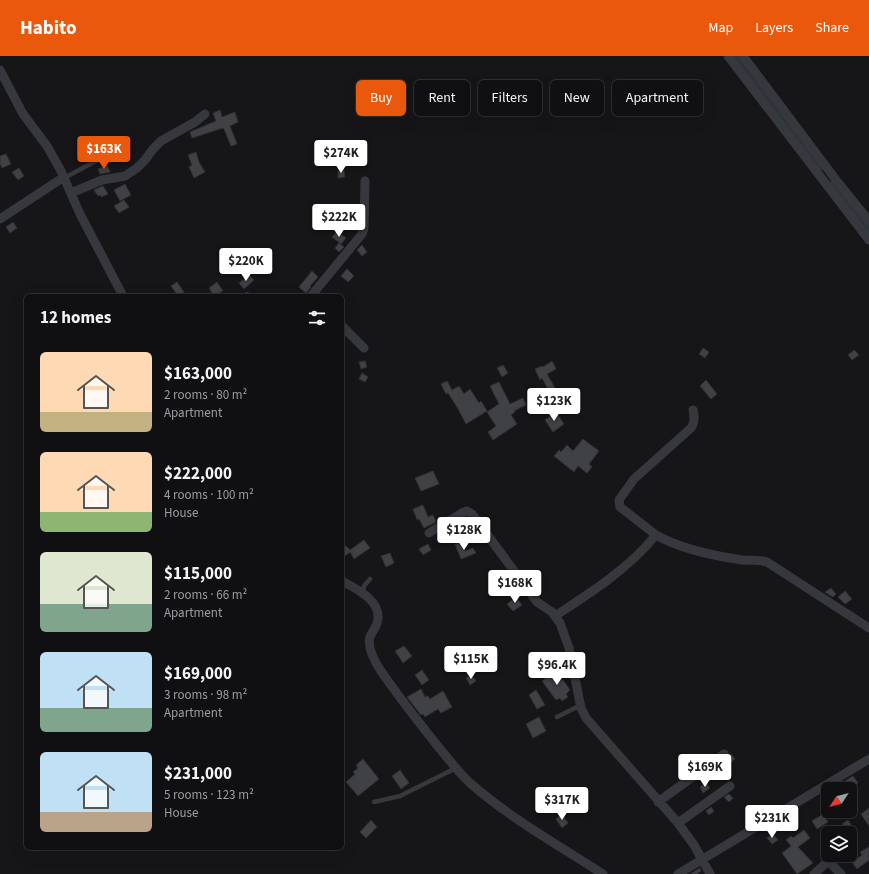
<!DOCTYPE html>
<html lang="en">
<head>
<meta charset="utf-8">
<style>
	:root { --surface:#101012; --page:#1e1e20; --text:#f1f3f6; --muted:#9c9d9f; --line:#303032; --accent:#ea580c }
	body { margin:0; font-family:"Source Sans 3",sans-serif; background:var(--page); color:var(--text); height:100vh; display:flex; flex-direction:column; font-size:15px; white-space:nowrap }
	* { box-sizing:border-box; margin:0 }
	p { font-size:13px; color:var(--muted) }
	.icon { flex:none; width:22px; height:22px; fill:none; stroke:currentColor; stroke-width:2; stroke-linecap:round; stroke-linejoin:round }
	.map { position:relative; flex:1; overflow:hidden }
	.sheet { position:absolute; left:24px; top:238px; width:320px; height:556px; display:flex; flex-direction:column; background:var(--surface); border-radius:6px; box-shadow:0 4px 16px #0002,0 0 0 1px var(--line) }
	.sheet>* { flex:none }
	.guide { position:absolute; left:356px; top:24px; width:380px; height:36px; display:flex; gap:8px }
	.needle { width:26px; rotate:234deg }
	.buttons { position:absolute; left:821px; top:726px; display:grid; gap:8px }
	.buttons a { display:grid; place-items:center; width:36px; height:36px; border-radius:6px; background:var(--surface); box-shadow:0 4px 16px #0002,0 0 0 1px var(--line); font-size:20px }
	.price { position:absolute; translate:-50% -34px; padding:0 9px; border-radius:4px; background:#fff; color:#222; font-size:13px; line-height:26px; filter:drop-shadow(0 1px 2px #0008) }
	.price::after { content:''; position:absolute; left:50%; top:24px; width:12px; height:9px; margin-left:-6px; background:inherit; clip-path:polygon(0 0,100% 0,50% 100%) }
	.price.on { background:var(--accent); color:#fff }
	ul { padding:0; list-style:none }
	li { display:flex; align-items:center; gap:12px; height:100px; padding:0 16px }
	li span { display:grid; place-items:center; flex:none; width:112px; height:80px; border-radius:6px; color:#555 }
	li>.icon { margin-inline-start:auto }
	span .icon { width:48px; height:48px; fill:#fffc; stroke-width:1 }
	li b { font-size:17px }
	h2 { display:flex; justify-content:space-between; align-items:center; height:48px; padding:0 16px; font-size:17px }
	.pill { padding:0 14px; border-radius:6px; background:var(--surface); box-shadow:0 4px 16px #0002,0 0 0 1px var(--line); font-size:14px; line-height:36px }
	.pill.on { background:var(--accent); color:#fff }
	header { display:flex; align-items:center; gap:24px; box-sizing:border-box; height:56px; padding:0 20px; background:var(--accent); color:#fff }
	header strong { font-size:19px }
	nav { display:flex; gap:22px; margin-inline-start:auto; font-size:14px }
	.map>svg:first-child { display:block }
</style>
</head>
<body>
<header>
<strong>Habito</strong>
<nav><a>Map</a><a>Layers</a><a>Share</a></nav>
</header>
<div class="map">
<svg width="869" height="818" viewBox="0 0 869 818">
	<rect width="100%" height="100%" fill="#161618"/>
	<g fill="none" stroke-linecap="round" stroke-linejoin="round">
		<!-- canal -->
		<path stroke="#2c353c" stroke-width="9" d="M736,0l84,110
			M834,128l35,47"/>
	</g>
	<!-- building -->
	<path fill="#404145" stroke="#303034" d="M220,54l2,7 13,-5 3,10 -8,4 7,18 -6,2 -7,-17 -1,-1 -31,10 -2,-6 26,-11 -3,-8z
		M196,96l3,10 6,10 -11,6 -5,-11 3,-2 -4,-10z
		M6,98l5,10 -9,4 -2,-4v-8z
		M107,109l3,7 -10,2 -2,-5z
		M19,112l5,8 -6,4 -6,-8z
		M344,114l1,7 -7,1v-7z
		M125,128l6,11 -11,6 -6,-11z
		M103,130l5,8 -7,3 -1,-2 -2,1 -4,-6z
		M124,144l5,7 -10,6 -5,-7z
		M13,166l4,6 -7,5 -4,-6z
		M337,175l9,7 -5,6 -9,-7z
		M339,187l5,4 -5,5 -4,-4z
		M362,189l5,7 -5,4 -5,-6z
		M347,213l7,7 -6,6 -7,-6z
		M312,215l6,6 -8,9 1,1 -5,6 -7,-6z
		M249,219l5,5 -10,9 -5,-6z
		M177,226l7,10 -6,4 -7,-10z
		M217,226l6,9 -9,5 -5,-8z
		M703,292l6,4 -4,6 -6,-4z
		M854,294l5,5 -7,5 -4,-5z
		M365,305l2,6 -6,2 -2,-7z
		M552,305l4,8 -9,5 8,14 -6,3 -7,-13 -2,2 -5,-11 7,-3 1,1z
		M503,309l5,8 -6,4 -5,-9z
		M362,317l6,4 -3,5 -6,-3z
		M706,324l11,14 -6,5 -11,-13z
		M447,325l5,9 7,-4 5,8 6,-5 9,14 2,-2 6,10 -21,13 -9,-17 -9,-14 -2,1 -5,-10z
		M499,326l11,22 13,-6 3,7 -12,6 1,1 -4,3 6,9 -24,16 -5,-8 8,-6 -9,-14 12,-8 -9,-18z
		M556,356l8,12 -11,8 -8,-12z
		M583,383l16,12 -10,13 3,3 -5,6 -9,-7 -4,6 -20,-16 5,-6 2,2 6,-7 6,6z
		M433,415l6,13 -18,7 -6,-13z
		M423,449l5,12 5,-2 3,7 -12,6 -5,-9 -2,1 -4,-11z
		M364,484l6,8 -16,11 -4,-7 -5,4 -3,-5v-2l4,-3 4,4z
		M462,486l3,9 8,-3 3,5 -15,6 -6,-15z
		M428,488l3,6 -8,5 -4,-6z
		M390,497l4,10 -8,4 -5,-11z
		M831,532l5,6 -3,3 -8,-5z
		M845,535l7,8 -7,5 -7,-7z
		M516,541l6,8 -9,6 -6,-7z
		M404,590l8,10 -9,7 -8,-12z
		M422,614l7,10 -7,5 -7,-10z
		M556,614l14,20 -4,4 2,3 -6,4 -2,-3 -4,2 -14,-19z
		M472,619l4,6 -6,4 -4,-7z
		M421,633l4,8 3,-1 2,3 13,-8 9,16 -11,6 -3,-4 -13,8 -2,-3 -2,1 -14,-18z
		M536,634l9,15 -8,4 -8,-14z
		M539,661l7,14 -13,7 -7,-14z
		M731,698l4,5 -19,16 -4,-5 16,-11z
		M363,703l16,20 -21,17 -12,-14 9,-8 -2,-2 5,-4 -2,-3z
		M400,714l9,13 -8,6 -9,-13z
		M853,720l5,7 -9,6h-3l-4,-6z
		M706,727l4,5 -7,5 -3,-6z
		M729,738l4,4 -4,4 -5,-5z
		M711,751l3,4 -5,4 -3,-4z
		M869,752v18l-8,-12z
		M562,758l6,9 -6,5 -6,-9z
		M823,758l5,8 -11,7 -5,-8z
		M371,764l6,7 -11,11 -6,-6z
		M848,764l5,8 -6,4 -5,-8z
		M804,774l6,8 -12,9 15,16 -16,11 -15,-21 9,-7 -5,-6 5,-4 2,2z
		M773,778l5,6 -6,4 -5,-6z
		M869,791v13l-12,9 -5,-7 10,-7 -2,-3z
		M700,812l1,3 -4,3h-7z"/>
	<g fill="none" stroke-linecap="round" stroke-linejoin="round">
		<!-- service -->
		<path stroke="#37383d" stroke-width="4.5" d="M64,122l34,-18
			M244,240l3,-2
			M363,537l1,-7 6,-7
			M557,661l24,-12
			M374,746l26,-6 56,-28"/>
		<!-- minor -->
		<path stroke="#37383d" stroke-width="9" d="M728,0l141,184
			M743,0l93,124 33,41
			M0,14l23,44 24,32 14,25 19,43 43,82
			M71,137l31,-13 23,-4 12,-8 8,-8 8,-11 8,-8 34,-19 10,-8
			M0,163l64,-42
			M311,240l51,-62 2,-6 1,-47
			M342,270l22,22
			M429,477l33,-20 5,-2 5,3 65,88 15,10 8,11 9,25 12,60 5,10 92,105 16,22 16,29
			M656,479c23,13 59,21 86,25 8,1 16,-1 25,2l102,66
			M342,525c14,8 37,18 36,37 0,8 -6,13 -8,19 -3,11 5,25 11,34 17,25 36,49 55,73 11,13 21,27 34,39 40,35 88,62 133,91
			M555,560c37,-24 73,-47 101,-81l-36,-28 -1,-7 15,-21 57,-51c4,-6 4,-11 2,-18
			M658,746l66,-48
			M678,767l52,-37
			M678,818l191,-115
			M814,818l11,-10 4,-2 12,12"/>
	</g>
</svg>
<div class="buttons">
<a><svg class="needle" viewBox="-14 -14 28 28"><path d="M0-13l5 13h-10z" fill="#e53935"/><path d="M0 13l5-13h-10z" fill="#9c9d9f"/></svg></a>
<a><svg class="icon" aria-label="layers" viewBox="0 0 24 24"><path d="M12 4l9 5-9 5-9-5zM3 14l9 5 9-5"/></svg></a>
</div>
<b class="price on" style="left:104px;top:114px">$163K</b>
<b class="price" style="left:341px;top:118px">$274K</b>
<b class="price" style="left:339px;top:182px">$222K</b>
<b class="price" style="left:246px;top:226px">$220K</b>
<b class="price" style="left:554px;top:366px">$123K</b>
<b class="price" style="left:464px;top:495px">$128K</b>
<b class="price" style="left:515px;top:548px">$168K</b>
<b class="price" style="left:471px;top:624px">$115K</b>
<b class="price" style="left:557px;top:630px">$96.4K</b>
<b class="price" style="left:705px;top:732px">$169K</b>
<b class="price" style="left:562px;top:765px">$317K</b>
<b class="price" style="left:772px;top:783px">$231K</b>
<div class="guide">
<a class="pill on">Buy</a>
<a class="pill">Rent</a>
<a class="pill">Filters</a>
<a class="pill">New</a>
<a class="pill">Apartment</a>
</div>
<section class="sheet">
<h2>12 homes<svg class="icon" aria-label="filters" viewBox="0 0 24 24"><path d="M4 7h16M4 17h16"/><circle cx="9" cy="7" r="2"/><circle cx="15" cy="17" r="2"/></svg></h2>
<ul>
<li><span style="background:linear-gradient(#ffd9b3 75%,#c2b280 0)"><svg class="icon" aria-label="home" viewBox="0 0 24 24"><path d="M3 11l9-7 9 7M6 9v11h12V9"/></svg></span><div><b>$163,000</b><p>2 rooms · 80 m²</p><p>Apartment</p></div></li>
<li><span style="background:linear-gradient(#ffd9b3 75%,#8fb573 0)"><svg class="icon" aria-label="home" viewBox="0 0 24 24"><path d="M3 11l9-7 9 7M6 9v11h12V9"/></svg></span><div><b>$222,000</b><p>4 rooms · 100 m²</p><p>House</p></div></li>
<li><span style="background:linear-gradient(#dfe7d0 65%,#7fa58c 0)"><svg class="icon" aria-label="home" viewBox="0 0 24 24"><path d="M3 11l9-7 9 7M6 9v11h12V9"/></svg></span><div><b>$115,000</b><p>2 rooms · 66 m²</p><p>Apartment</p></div></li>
<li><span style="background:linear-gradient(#bfe0f5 70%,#7fa58c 0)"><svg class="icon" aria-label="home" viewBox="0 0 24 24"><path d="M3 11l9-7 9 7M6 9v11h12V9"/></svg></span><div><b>$169,000</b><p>3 rooms · 98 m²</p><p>Apartment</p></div></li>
<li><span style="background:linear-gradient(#bfe0f5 75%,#b9a48a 0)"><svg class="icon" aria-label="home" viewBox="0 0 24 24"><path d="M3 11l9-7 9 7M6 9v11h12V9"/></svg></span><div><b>$231,000</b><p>5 rooms · 123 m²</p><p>House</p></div></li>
</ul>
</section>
</div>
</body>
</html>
